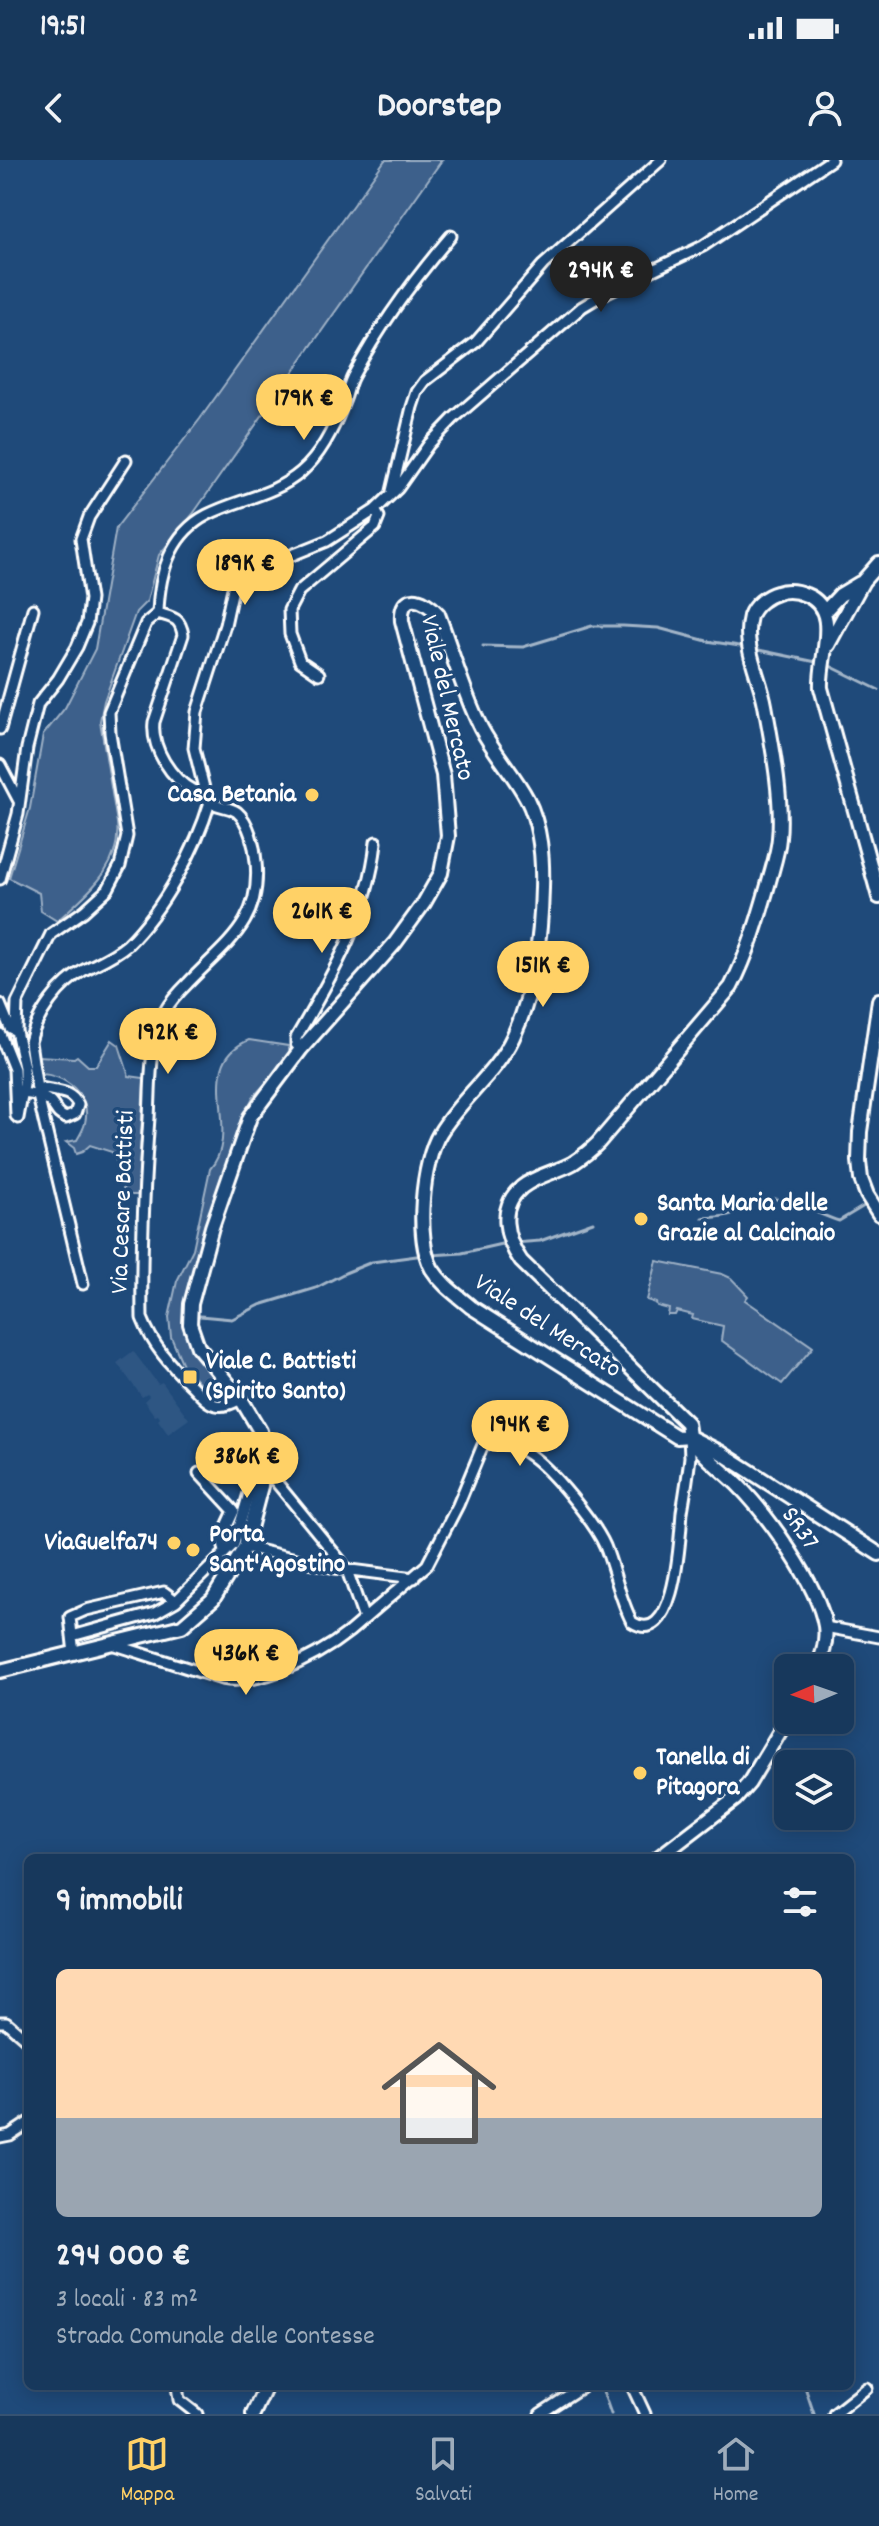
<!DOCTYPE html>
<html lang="it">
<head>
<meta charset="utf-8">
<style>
	:root { --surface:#17385c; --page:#244365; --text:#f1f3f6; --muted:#9eacbb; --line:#365272; --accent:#ffd166 }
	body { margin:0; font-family:Dekko,sans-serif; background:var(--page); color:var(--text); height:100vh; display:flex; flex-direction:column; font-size:30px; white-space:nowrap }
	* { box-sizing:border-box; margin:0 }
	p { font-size:26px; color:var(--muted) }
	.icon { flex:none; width:44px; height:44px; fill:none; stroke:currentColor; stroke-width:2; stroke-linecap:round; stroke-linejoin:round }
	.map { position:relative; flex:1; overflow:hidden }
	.details { position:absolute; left:24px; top:1694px; width:830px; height:536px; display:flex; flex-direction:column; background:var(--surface); border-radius:12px; box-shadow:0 4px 20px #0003,0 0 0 2px var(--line) }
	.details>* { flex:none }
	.needle { width:52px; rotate:268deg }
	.fabs { position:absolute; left:774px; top:1494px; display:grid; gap:16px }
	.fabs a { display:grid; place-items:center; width:80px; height:80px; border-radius:12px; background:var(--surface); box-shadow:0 4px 20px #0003,0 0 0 2px var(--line); font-size:40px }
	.price { position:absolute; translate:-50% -68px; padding:0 18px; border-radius:28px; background:var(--accent); color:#111; font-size:26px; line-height:52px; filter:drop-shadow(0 2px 4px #0008) }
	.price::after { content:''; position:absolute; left:50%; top:48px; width:24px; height:18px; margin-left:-12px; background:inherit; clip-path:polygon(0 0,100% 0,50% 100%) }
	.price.on { background:#222; color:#fff }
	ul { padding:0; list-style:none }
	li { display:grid; align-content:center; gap:16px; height:424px; padding:0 32px }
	li span { display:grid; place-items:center; height:248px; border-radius:12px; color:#555 }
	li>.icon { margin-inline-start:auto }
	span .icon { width:144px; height:144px; fill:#fffc; stroke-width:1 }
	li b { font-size:34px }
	h2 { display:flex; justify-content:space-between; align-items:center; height:96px; padding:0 32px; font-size:34px }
	.status { display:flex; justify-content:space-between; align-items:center; height:56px; padding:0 40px; background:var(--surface); direction:ltr }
	.status svg { height:22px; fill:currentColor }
	header { display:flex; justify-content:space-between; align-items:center; height:104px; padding:0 32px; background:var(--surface); font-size:36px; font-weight:700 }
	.dock { display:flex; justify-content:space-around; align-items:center; height:112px; border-top:2px solid var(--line); background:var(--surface); font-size:22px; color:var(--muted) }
	.dock a { display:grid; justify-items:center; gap:4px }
	.dock .on { color:var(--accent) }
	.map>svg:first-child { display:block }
</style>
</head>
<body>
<div class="status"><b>19:51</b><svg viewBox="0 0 49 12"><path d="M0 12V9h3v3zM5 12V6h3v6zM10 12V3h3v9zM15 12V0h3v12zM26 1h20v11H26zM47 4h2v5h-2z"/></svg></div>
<header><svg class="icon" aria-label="back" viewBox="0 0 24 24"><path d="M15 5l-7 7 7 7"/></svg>Doorstep<svg class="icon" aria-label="person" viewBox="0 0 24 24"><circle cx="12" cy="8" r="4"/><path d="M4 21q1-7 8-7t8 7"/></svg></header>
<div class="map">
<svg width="879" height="2254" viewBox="0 0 879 2254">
	<rect width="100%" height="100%" fill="#1f4a7a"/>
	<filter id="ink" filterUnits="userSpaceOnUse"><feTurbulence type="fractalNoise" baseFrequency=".0125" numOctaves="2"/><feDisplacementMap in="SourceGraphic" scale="16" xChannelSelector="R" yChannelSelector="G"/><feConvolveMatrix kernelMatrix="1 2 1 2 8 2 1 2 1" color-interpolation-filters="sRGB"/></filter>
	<g filter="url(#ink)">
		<!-- built -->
		<path fill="#2e5683" d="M133,1191l25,33 4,-2 27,37 -21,15 -10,-14 2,-2 -2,-3 -3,1 -11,-15 5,-5 -2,-2 -5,3 -25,-34z"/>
		<!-- green -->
		<path fill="#3c618b" stroke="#9eb0c5" stroke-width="2" d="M385,0h57l-249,354 -34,41 -12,46 -11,11 -32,89 -4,20 17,102c5,45 -30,70 -60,98l-16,-10 -2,-18 -30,-15 21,-70 13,-73 22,-27 30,-59 21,-121 84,-109z
			M112,880l7,5 10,31 15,2 -6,117h-14l-3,-24 -9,-19 -22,-7 -8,7 -6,2 -2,-6 -8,-6 11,-2c3,-5 7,-12 8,-17 7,-28 -21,-49 -46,-49l-1,-18 36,2 3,-2 11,10h8z
			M249,880l39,6 3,9 -38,42 -15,31 -40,129 -13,68 9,25 27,35v4l-5,5 -10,-4 -23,-25 -12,-28 -2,-20 8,-36 16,-32 17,-80c34,-38 -19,-105 39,-129z
			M657,1101l65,13 9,4 17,18 -3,4 68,47 -31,37 -61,-44 2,-14 -31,-7 1,-4 -16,-4 -2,4h-7l1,-6 -12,-3 -1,-3 -9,-3z"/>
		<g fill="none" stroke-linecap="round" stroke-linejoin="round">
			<!-- stream -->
			<path stroke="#a3b5c8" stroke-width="3" d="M483,486l40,1 69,-21h31l35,2 49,13 39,6
				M754,489l67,14
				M828,505l51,25
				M703,1058c10,-1 21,0 31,-5 7,-4 14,-11 21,-13 24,-8 61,14 84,21l30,-18
				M514,1083l26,-2 53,-19
				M431,1095l31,-2 44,-10
				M200,1156l32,3 28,-14 56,-17 29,-15 27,-11 52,-7
				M601,2226l10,28
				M808,2226l-2,4 8,24"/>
			<!-- street casing -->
			<g stroke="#fff" stroke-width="15">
				<path id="street" d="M392,331l20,-84 5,-15 8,-11 51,-39 67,-77 118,-105
					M158,453c1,-38 12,-79 49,-98 31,-16 66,-19 94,-43 21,-18 35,-48 44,-73 3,-8 4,-16 8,-23 27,-51 61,-97 98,-140
					M319,514l-19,-13 -10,-27 -1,-24 10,-19 76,-64 4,-10 -4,-7
					M0,569l33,-120
					M0,605l19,36
					M206,636l-12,-48 3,-36 28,-87 8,-37 6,-7 18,-12 70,-28 48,-31 23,-22 31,-44 25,-26 128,-111 25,-15 96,-46 128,-86
					M0,719l18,-65 9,-66 11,-44 20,-25 19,-32 10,-24 3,-24 -9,-60 8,-22 37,-57
					M0,844l10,24 6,3
					M0,874l14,35 2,47
					M301,889l-5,-5v-6c35,-60 73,-125 80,-196
					M24,933c9,2 20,2 27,10 6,7 5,11 15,15l9,-4 3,-9c-8,-17 -24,-12 -40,-18
					M18,958l6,-33v-18l-8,-36 1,-28 34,-69 33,-23 24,-22 12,-23 7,-30 -17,-103 -1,-21 37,-89 12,-10c15,5 22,4 25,22l-29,87c-3,26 17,57 40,69 8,5 8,4 15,10 7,6 20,5 28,11 12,10 18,35 19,50 6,61 -31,82 -68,121 -9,9 -17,17 -23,28 -16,32 -14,71 -16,107 -5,66 -8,133 -7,200 11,28 28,47 49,67 7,7 15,18 25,20 9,2 17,-2 25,-6
					M83,1124l-45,-188 -8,-54c7,-28 29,-58 54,-72 15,-8 30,-14 43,-25 36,-35 69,-96 83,-143
					M263,1306l77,94 8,13 16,46 63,-54 31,-60 25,-60c16,-5 34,0 47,10 21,14 65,68 75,91 10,25 14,51 27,76 44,28 48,-86 50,-110 3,-18 6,-37 8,-55l-1,-21
					M199,1313l35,38 -12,26 3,15
					M245,1387l90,21 79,10
					M176,1441l58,-57 16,-54 12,-10
					M825,1467l54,10
					M72,1476l83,-23 21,-12 -12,-9 -78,18 -16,7 4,37
					M112,1484l110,35c45,8 110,-30 142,-60
					M0,1862h6l22,19
					M0,1977l10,-2 18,-12
					M177,2226l2,14 18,14
					M632,2226l13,28
					M540,2254l43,-28
					M834,2254l33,-26"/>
			</g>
			<!-- secondary casing -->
			<g stroke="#fff" stroke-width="18">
				<path id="secondary" d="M825,451l15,-16 20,-12
					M828,485l35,-64 16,-18
					M879,840l-19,132 -1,29 2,18 6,16 12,19
					M689,1276c14,20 31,32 48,48 30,30 81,100 88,142 2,14 -2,29 -8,42
					M692,1278l28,14 159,102
					M0,1511l182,-45 31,-27 32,-52 16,-61 2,-44 -3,-11 -19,-32 -43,-52 -8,-23 1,-20 21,-77 38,-110 51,-68 94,-106 29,-40 17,-30 7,-37 -5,-61 -41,-154c-2,-30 21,-24 36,-7 14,37 25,78 43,114 13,25 33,46 46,71 14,28 16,59 15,89 -1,49 -8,105 -29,149 -17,37 -52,61 -73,96 -18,29 -25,106 -8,136 10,16 25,26 39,38l206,130 12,-1 -2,-13 -166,-162c-15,-22 -24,-54 1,-74 15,-12 35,-15 51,-24 9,-6 17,-12 25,-20l133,-156c17,-33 27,-67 37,-102 4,-16 10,-32 11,-47 4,-39 -7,-94 -14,-133 -5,-29 -23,-58 -15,-89 4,-11 16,-20 27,-23 9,-3 20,-2 29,2 36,14 13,63 15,93l58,209
					M658,1698l77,-59 14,-16 39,-65
					M253,2254l13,-28"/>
			</g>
			<!-- street -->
			<use href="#street" stroke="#1f4a7a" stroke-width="9"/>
			<!-- secondary -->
			<use href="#secondary" stroke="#1f4a7a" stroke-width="12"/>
		</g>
	</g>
	<!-- markers -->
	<g fill="#ffd166" stroke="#1f4a7a" stroke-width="3">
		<circle cx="312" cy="635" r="8"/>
		<circle cx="641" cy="1059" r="8"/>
		<rect x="182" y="1209" width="16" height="16" rx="4"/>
		<circle cx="174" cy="1383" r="8"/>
		<circle cx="193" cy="1390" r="8"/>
		<circle cx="640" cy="1613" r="8"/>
	</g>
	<g text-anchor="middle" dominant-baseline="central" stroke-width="7" stroke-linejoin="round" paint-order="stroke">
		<!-- street labels -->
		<g font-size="26" fill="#fff" stroke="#1f4a7a">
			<text transform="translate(446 538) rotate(77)">Viale del Mercato</text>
			<text transform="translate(124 1042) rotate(-88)">Via Cesare Battisti</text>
			<text transform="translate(547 1167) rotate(33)">Viale del Mercato</text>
			<text transform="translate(799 1369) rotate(55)">SR37</text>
		</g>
		<!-- poi labels -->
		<g font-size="26" font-weight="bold" fill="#fff" stroke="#1f4a7a" text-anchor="start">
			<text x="296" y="635" text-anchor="end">Casa Betania</text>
			<text x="657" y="1044">Santa Maria delle<tspan x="657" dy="30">Grazie al Calcinaio</tspan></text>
			<text x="206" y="1202">Viale C. Battisti<tspan x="206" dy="30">(Spirito Santo)</tspan></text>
			<text x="209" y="1375">Porta<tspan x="209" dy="30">Sant'Agostino</tspan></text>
			<text x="158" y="1383" text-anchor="end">ViaGuelfa74</text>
			<text x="656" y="1598">Tanella di<tspan x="656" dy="30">Pitagora</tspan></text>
		</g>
	</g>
</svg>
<div class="fabs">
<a><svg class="needle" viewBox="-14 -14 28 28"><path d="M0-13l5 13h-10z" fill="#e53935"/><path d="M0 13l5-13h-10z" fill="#9eacbb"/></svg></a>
<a><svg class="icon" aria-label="layers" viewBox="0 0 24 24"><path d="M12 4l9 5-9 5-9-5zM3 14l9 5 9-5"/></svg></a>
</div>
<b class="price on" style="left:601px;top:154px">294K €</b>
<b class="price" style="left:304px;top:282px">179K €</b>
<b class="price" style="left:245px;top:447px">189K €</b>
<b class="price" style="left:322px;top:795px">261K €</b>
<b class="price" style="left:543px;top:849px">151K €</b>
<b class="price" style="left:168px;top:916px">192K €</b>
<b class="price" style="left:520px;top:1308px">194K €</b>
<b class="price" style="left:247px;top:1340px">386K €</b>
<b class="price" style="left:246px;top:1537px">436K €</b>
<section class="details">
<h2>9 immobili<svg class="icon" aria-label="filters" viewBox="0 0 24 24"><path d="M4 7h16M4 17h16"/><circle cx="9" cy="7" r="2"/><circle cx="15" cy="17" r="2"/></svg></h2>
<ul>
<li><span style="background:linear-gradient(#ffd9b3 60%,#9aa5b1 0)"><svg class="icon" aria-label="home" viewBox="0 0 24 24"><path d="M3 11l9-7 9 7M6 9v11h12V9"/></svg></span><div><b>294 000 €</b><p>3 locali · 83 m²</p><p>Strada Comunale delle Contesse</p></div></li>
</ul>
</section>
</div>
<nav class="dock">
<a class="on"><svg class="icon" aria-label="map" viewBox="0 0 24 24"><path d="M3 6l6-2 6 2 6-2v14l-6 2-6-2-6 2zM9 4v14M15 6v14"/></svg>Mappa</a>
<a><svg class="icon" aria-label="saved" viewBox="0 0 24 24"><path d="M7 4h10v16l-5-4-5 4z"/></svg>Salvati</a>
<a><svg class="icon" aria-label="home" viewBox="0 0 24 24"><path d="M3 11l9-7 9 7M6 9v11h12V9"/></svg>Home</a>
</nav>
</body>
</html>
